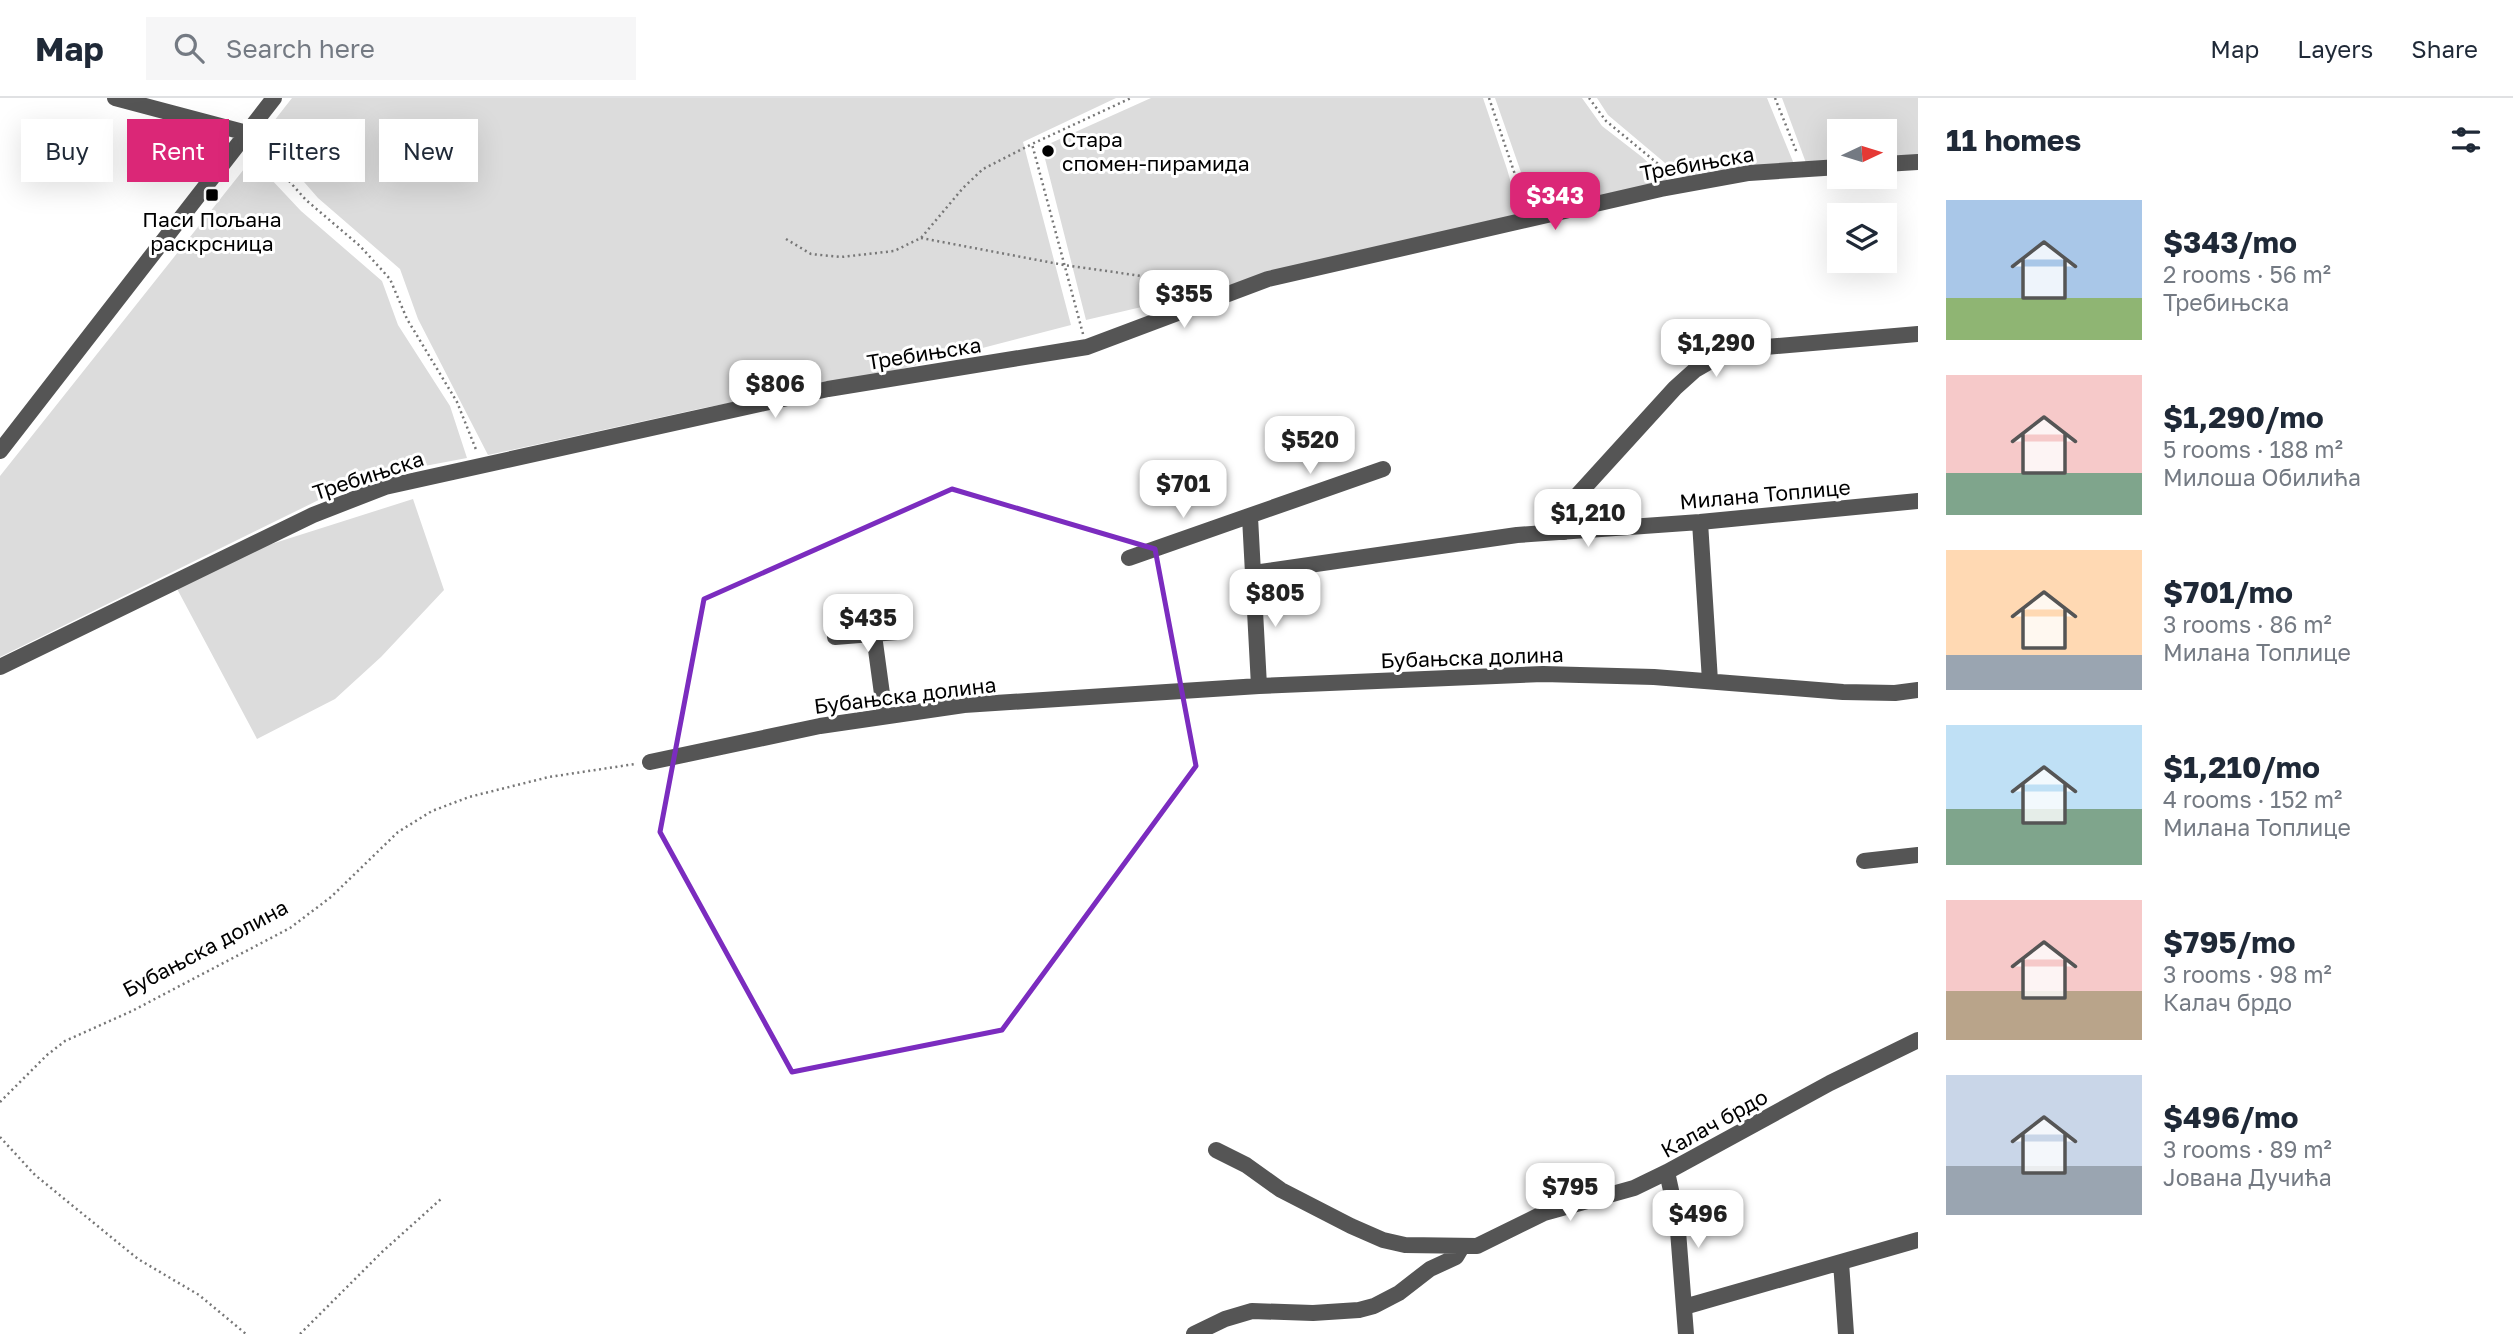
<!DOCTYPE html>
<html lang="en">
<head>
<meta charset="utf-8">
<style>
	:root { --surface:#fff; --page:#f6f6f7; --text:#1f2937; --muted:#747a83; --line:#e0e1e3; --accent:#db2777 }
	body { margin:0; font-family:"Golos Text",sans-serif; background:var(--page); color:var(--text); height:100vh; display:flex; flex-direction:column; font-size:26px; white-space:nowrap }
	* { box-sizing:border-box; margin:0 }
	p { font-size:23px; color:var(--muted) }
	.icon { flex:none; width:38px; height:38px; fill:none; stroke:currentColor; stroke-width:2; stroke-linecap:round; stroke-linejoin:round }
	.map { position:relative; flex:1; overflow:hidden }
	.panel { display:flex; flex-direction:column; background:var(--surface); width:595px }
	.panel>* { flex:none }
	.banner { position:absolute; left:21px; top:21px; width:665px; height:63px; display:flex; gap:14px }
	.needle { width:46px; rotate:86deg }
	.buttons { position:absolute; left:1827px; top:21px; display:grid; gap:14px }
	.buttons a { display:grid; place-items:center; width:70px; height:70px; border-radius:0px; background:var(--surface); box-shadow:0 7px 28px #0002; font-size:35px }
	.price { position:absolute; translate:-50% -60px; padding:0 16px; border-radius:14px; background:#fff; color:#222; font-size:23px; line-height:46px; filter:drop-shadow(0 2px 4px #0008) }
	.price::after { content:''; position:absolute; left:50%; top:42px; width:21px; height:16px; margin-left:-10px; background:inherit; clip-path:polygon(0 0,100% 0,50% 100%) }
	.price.selected { background:var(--accent); color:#fff }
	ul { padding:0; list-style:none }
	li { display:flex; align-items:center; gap:21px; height:175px; padding:0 28px }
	li span { display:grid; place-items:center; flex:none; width:196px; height:140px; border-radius:0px; color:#555 }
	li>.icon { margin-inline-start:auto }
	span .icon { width:84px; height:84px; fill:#fffc; stroke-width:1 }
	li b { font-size:30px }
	h2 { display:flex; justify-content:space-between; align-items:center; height:84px; padding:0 28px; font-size:30px }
	.chip { padding:0 24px; border-radius:0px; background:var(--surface); box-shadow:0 7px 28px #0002; font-size:24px; line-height:63px }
	.chip.selected { background:var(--accent); color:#fff }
	header { display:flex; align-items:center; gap:42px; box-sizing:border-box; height:98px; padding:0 35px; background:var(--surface); border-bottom:2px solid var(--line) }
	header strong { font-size:33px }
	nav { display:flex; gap:38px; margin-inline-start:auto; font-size:24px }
	.search { width:490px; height:63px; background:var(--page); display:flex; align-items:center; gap:18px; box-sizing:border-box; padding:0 24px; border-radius:0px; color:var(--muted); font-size:26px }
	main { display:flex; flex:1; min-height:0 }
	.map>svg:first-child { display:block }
</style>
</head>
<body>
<header>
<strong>Map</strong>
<div class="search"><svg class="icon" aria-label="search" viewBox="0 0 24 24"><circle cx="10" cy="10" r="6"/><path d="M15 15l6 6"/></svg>Search here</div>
<nav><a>Map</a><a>Layers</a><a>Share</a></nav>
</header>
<main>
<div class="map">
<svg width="1918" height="1236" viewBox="0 0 1918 1236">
	<rect width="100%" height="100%" fill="#fff"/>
	<!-- green -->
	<path fill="#dcdcdc" d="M292,0h824l-93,44 48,183 -204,53 -164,30 -215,47 -70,-136 -18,-50 -82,-71 -55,-63z
		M1151,0h332l24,71 14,49 -435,102 -44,-173z
		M1495,0h87l20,28 40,31 33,30 -139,28z
		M1597,0h170l29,71 -106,15 -82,-69z
		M1782,0h136v63l-33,3v-33h-46v37l-30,3z
		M252,61l49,52 81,70 16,44 52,81 17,52 -90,17 -34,13 -343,169v-181z
		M413,401l31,91 -63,67 -46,42 -78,40 -82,-154 87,-38z"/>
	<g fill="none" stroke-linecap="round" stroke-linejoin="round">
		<!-- path -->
		<path stroke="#777" stroke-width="2.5" stroke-dasharray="2 3.5" stroke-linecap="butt" d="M1489,0l36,106
			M1589,0l17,23 62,51
			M1775,0l22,55
			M256,46l50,56 54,46 30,33 17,40 50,83 20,50
			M921,140l143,27 99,14h59
			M786,141l25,15 30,3 53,-6 27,-13 42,-50 20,-19 49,-25
			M1083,236l-51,-190 99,-46
			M0,1004l47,-47 18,-14 67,-30 158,-83 41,-31 67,-65 34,-21 37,-14 80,-20 86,-13
			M0,1039l35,38 103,84 61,36 47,39
			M300,1236l82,-82 59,-53"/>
		<!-- minor -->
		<path stroke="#555" stroke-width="16" d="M115,0l132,35
			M1885,66l33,-2
			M0,353l274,-353
			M1250,419l9,169
			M1700,424l10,159
			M1564,434l1,-11 8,-21 102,-112 20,-18 26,-15 21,-6 176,-15
			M1129,460l254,-89
			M1254,475l263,-38 183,-13 218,-21
			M874,537l11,81
			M835,539l62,-5
			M0,569l313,-152 72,-28 443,-98 259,-42 181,-68 393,-90 88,-16 90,-6
			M650,664l170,-36 144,-21 295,-19 284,-12 111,3 189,15 52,1 23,-3
			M1864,763l54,-6
			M1216,1052l30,15 35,25 70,36 32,14 22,5 72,1 67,-33 90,-25 33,-16 163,-89 88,-43
			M1667,1074l10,46 9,116
			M1841,1164l5,72
			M1684,1209l234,-67
			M1194,1236l31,-15 27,-8 61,2 46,-3 15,-4 25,-13 31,-24 26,-12 6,-10"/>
	</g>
	<!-- marked area -->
	<path fill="none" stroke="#7b2cbf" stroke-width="5" stroke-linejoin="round" d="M952,391l203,60 41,217 -194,264 -210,42 -132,-240 44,-233z"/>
	<!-- markers -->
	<g fill="#000" stroke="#fff" stroke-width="2.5">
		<circle cx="1048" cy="53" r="7"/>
		<rect x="205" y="90" width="14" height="14" rx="3.5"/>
	</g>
	<g text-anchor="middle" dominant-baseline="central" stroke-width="6" stroke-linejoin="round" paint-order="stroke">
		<!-- poi labels -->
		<g font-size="21" fill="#000" stroke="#fff" text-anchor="start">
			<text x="1062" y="41">Стара<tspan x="1062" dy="24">спомен-пирамида</tspan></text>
			<text x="212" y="121" text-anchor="middle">Паси Пољана<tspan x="212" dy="24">раскрсница</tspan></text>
		</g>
		<!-- street labels -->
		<g font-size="21" fill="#000" stroke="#fff">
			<text transform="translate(1697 65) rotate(-10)">Требињска</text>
			<text transform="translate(924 255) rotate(-9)">Требињска</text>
			<text transform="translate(368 377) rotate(-18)">Требињска</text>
			<text transform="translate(1765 396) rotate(-5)">Милана Топлице</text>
			<text transform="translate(1472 559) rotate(-2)">Бубањска долина</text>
			<text transform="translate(905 597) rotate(-7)">Бубањска долина</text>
			<text transform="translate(205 850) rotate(-28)">Бубањска долина</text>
			<text transform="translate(1714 1025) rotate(-29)">Калач брдо</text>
		</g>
	</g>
</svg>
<div class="buttons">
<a><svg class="needle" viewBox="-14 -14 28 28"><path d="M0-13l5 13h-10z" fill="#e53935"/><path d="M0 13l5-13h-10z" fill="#747a83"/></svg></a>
<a><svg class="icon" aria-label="layers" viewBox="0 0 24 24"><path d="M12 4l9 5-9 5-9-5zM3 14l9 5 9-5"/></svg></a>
</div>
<b class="price selected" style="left:1555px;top:134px">$343</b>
<b class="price" style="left:1184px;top:232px">$355</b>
<b class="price" style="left:1716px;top:281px">$1,290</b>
<b class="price" style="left:775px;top:322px">$806</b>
<b class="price" style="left:1310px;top:378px">$520</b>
<b class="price" style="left:1183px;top:422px">$701</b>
<b class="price" style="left:1588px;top:451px">$1,210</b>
<b class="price" style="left:1275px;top:531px">$805</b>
<b class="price" style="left:868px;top:556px">$435</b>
<b class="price" style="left:1570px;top:1125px">$795</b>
<b class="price" style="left:1698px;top:1152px">$496</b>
<div class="banner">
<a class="chip">Buy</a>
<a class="chip selected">Rent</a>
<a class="chip">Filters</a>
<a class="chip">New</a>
</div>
</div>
<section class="panel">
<h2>11 homes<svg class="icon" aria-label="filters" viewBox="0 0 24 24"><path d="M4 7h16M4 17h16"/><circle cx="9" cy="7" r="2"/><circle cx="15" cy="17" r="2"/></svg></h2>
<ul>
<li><span style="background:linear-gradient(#a9c7e8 70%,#8fb573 0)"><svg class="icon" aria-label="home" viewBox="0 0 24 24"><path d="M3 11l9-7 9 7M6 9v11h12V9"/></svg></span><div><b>$343/mo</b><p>2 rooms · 56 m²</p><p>Требињска</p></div></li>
<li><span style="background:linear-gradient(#f6c9c9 70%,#7fa58c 0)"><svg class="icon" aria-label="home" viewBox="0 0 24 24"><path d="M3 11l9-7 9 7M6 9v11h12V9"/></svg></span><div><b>$1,290/mo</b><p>5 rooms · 188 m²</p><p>Милоша Обилића</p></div></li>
<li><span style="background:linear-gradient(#ffd9b3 75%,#9aa5b1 0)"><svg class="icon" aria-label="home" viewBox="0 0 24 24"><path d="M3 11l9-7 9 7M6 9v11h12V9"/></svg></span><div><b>$701/mo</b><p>3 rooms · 86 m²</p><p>Милана Топлице</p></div></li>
<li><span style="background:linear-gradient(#bfe0f5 60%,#7fa58c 0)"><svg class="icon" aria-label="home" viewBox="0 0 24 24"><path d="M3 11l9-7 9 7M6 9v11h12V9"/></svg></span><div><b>$1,210/mo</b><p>4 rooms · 152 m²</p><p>Милана Топлице</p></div></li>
<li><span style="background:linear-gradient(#f6c9c9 65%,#b9a48a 0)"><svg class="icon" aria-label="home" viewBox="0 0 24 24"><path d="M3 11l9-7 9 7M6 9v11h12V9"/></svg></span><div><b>$795/mo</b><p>3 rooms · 98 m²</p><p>Калач брдо</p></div></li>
<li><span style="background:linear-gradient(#c9d6e8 65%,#9aa5b1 0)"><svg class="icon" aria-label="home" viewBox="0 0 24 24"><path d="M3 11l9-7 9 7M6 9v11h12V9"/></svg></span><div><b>$496/mo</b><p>3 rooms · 89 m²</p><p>Јована Дучића</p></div></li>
</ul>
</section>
</main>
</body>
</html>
